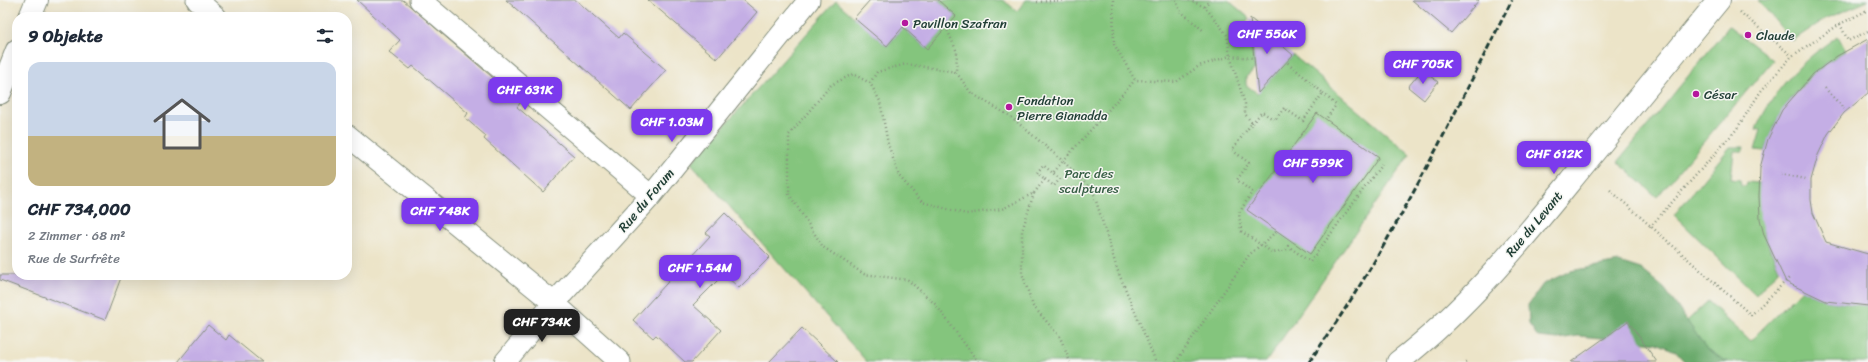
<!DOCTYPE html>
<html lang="de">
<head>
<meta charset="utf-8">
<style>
	:root { --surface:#fff; --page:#f2f2f3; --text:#1f2937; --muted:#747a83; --accent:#7c3aed }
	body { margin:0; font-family:Sriracha,sans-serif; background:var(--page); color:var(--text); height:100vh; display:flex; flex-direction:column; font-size:15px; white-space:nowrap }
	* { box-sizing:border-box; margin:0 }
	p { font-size:13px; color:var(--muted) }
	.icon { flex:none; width:22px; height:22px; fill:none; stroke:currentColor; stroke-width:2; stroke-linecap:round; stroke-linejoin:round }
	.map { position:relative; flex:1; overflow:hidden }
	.side { position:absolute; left:12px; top:12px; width:340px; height:268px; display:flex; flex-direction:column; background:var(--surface); border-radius:16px; box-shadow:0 4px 16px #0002 }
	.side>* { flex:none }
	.price { position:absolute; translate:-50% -34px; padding:0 9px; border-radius:8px; background:var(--accent); color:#fff; font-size:13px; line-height:26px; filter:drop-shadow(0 1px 2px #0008) }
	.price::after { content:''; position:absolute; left:50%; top:24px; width:12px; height:9px; margin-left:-6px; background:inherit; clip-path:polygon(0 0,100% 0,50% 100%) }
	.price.active { background:#222; color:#fff }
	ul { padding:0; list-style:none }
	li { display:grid; align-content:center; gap:8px; height:212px; padding:0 16px }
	li span { display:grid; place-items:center; height:124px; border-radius:12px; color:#555 }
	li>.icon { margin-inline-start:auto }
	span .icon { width:72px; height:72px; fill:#fffc; stroke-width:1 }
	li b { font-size:17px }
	h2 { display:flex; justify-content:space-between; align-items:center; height:48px; padding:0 16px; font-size:17px }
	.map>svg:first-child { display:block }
</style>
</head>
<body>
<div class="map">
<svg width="1868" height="362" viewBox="0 0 1868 362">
	<rect width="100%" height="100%" fill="#f6f6f2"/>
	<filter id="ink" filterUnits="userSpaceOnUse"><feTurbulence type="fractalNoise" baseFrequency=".025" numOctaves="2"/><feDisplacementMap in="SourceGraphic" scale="8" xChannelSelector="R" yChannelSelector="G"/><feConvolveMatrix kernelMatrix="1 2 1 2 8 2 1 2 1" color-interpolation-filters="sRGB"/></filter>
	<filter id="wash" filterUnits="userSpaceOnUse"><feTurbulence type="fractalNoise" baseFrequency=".012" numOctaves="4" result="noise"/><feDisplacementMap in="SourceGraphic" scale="16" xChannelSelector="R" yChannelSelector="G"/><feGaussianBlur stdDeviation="0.9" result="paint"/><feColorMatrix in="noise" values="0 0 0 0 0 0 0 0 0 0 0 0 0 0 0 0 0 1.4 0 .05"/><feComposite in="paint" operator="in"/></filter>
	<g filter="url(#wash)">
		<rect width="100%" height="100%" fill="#ece4c8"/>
		<!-- green -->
		<path fill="#84c57d" stroke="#528158" d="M938,0h65l14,11 9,-11h202l21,18 -7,9v10l10,9 3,23 -9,8v8l11,8 36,-38 117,99 -144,208h-399l-176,-199 145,-162 51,45 16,-19 24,22 29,-33z
			M1758,0h110v1l-43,18 -33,22z
			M1729,26l44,34 -116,137 -39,-35z
			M1838,36l8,15c-36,19 -71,60 -81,100l-10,-1 6,-20 -5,-1c18,-40 46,-69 82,-93z
			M1730,147h14l-1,4h-9l-3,28 9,1 1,6h5l1,-4 13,1 4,52 15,34 -23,26 -82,-80z
			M1802,289l24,12 42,5v56h-140l-20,-11 -21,-30 21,-20 42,40z"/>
		<!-- forest -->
		<path fill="#6baa6c" stroke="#457450" d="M1619,262l22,7 24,20 43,62 20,11h-43l-10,-11 -18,-8 -79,-7 -20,3 -20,-2 -9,-13 -1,-19 15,-21 27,-13z"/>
		<g id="blocks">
			<!-- building -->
			<path fill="#c4aee5" d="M357,0h46l118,102 -4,5 57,49 -31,36 -59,-53 2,-3 -21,-18 3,-5 -55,-47 -3,3 -21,-17 11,-12z
				M506,0h70l43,38 4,-5 43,37 -35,40z
				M648,0h95l14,12 -40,47z
				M870,0h68l18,16 -29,33 -24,-22 -16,19 -33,-28z
				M1412,0h67l-28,33z
				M1250,18l43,37 -35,38 -4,-35z
				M1868,39v54l-24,20 -16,21 -10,21 -7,25v20l2,13 13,29 42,12v52l-42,-5 -40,-19 -22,-47 -4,-16 -1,-23 1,-28 8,-29 14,-29 31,-36 24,-18z
				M1422,70l16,12 -14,18 -16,-13z
				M1317,113l62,44 -69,97 -63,-44z
				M725,213l45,44 -31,31 -15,-14 -31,31 28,25 -29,32h-7l-29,-27 -3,3 -20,-18 77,-84 -4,-3z
				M0,275h122l-17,45 -105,-40z
				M1628,321l29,41h-86z
				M208,325l18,15 3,-5 33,27h-84z
				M802,328l36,34h-69z"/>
		</g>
	</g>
	<g filter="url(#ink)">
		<use href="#blocks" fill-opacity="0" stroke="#86907e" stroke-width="1"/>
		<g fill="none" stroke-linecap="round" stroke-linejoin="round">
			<!-- minor casing -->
			<g stroke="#86907e" stroke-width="23">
				<path id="minor" d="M197,0l19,17
					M420,0l231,196
					M347,135l207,168 66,59
					M505,362l49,-59 97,-107 158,-196"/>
			</g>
			<!-- tertiary casing -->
			<g stroke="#86907e" stroke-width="24">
				<path id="tertiary" d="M30,17l7,-17
					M0,93l17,-43
					M1398,362c68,-52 122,-119 175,-184 49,-59 97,-119 146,-178"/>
			</g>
			<!-- path -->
			<path stroke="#86907e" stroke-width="2.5" stroke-dasharray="1 3" stroke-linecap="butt" d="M1113,0l1,44 21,36 41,2 23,-16 31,-10 24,2
				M1176,0l4,11 24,20
				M1189,0l16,7 22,28 3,21 15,48v10l7,9 -20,27 17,13 -12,17 15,12 -13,21 2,18 32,22 13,-3 2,-4 22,16 72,-98
				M1037,2l28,-2
				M1205,7l4,-7
				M1740,12l52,44
				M1840,24l8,17 20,-10
				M946,27l11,25 -1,20 15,21 39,23 53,45 72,-81
				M870,83l7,-11 29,-8 50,8
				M1825,88l19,21
				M1323,93l13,12 -10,14
				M1252,123l10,-11 13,8 9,-12 19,13 20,-28 -36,-31
				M1781,174l25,5
				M1045,179l9,7 6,-7 -7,-6
				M1610,190l141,125 38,-37
				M1034,193l11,-14 -8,-6 6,-8 10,8 10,-12 30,30 24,78 39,93
				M1650,227l86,-97 25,-39 31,-35 48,-32 28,-14
				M978,362l-42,-57 -28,-25 -44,-6 -41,-27 -34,-53v-59l42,-50 22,-11 17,9 10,18 8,43 11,32 23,26 44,12 36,-5 32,-16 -12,38v42l11,33 27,31 10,25
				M1176,362l73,-107 28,-24
				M1465,362l3,-2"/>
			<!-- minor -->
			<use href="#minor" stroke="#fff" stroke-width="21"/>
			<!-- tertiary -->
			<use href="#tertiary" stroke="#fff" stroke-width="22"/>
			<!-- rail -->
			<path stroke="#1f3d34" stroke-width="3" stroke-dasharray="6 3" stroke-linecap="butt" d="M1309,362c81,-113 140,-238 203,-362"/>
		</g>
	</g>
	<!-- markers -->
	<g fill="#b5179e" stroke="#f6f6f2" stroke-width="1.5">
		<circle cx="905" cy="23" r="4"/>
		<circle cx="1748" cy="35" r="4"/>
		<circle cx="1696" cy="94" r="4"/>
		<circle cx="1009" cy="107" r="4"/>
	</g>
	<g text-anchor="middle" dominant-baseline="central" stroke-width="3" stroke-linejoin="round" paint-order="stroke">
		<!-- poi labels -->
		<g font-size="13" fill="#1f3d34" stroke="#f6f6f2" text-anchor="start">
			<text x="913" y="23">Pavillon Szafran</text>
			<text x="1756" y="35">Claude</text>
			<text x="1704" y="94">César</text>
			<text x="1017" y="100">Fondation<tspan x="1017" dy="15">Pierre Gianadda</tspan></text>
		</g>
		<!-- park labels -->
		<g font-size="13" fill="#385f46" stroke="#f6f6f2">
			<text x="1089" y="173">Parc des<tspan x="1089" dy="15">sculptures</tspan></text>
		</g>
		<!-- street labels -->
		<g font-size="13" fill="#1f3d34" stroke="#f6f6f2">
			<text transform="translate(646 200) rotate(-50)">Rue du Forum</text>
			<text transform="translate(1534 224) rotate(-50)">Rue du Levant</text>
		</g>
	</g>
</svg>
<b class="price" style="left:1267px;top:55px">CHF 556K</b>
<b class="price" style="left:1423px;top:85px">CHF 705K</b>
<b class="price" style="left:525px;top:111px">CHF 631K</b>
<b class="price" style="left:672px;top:143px">CHF 1.03M</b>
<b class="price" style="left:1554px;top:175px">CHF 612K</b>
<b class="price" style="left:1313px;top:184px">CHF 599K</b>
<b class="price" style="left:440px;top:232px">CHF 748K</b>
<b class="price" style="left:700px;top:289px">CHF 1.54M</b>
<b class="price active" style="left:542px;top:343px">CHF 734K</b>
<section class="side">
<h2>9 Objekte<svg class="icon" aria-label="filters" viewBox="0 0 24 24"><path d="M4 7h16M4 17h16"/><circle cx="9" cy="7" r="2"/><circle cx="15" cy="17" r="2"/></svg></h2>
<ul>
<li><span style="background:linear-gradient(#c9d6e8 60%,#c2b280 0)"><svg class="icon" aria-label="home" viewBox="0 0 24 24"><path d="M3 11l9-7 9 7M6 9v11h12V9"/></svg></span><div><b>CHF 734,000</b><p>2 Zimmer · 68 m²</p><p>Rue de Surfrête</p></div></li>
</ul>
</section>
</div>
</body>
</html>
